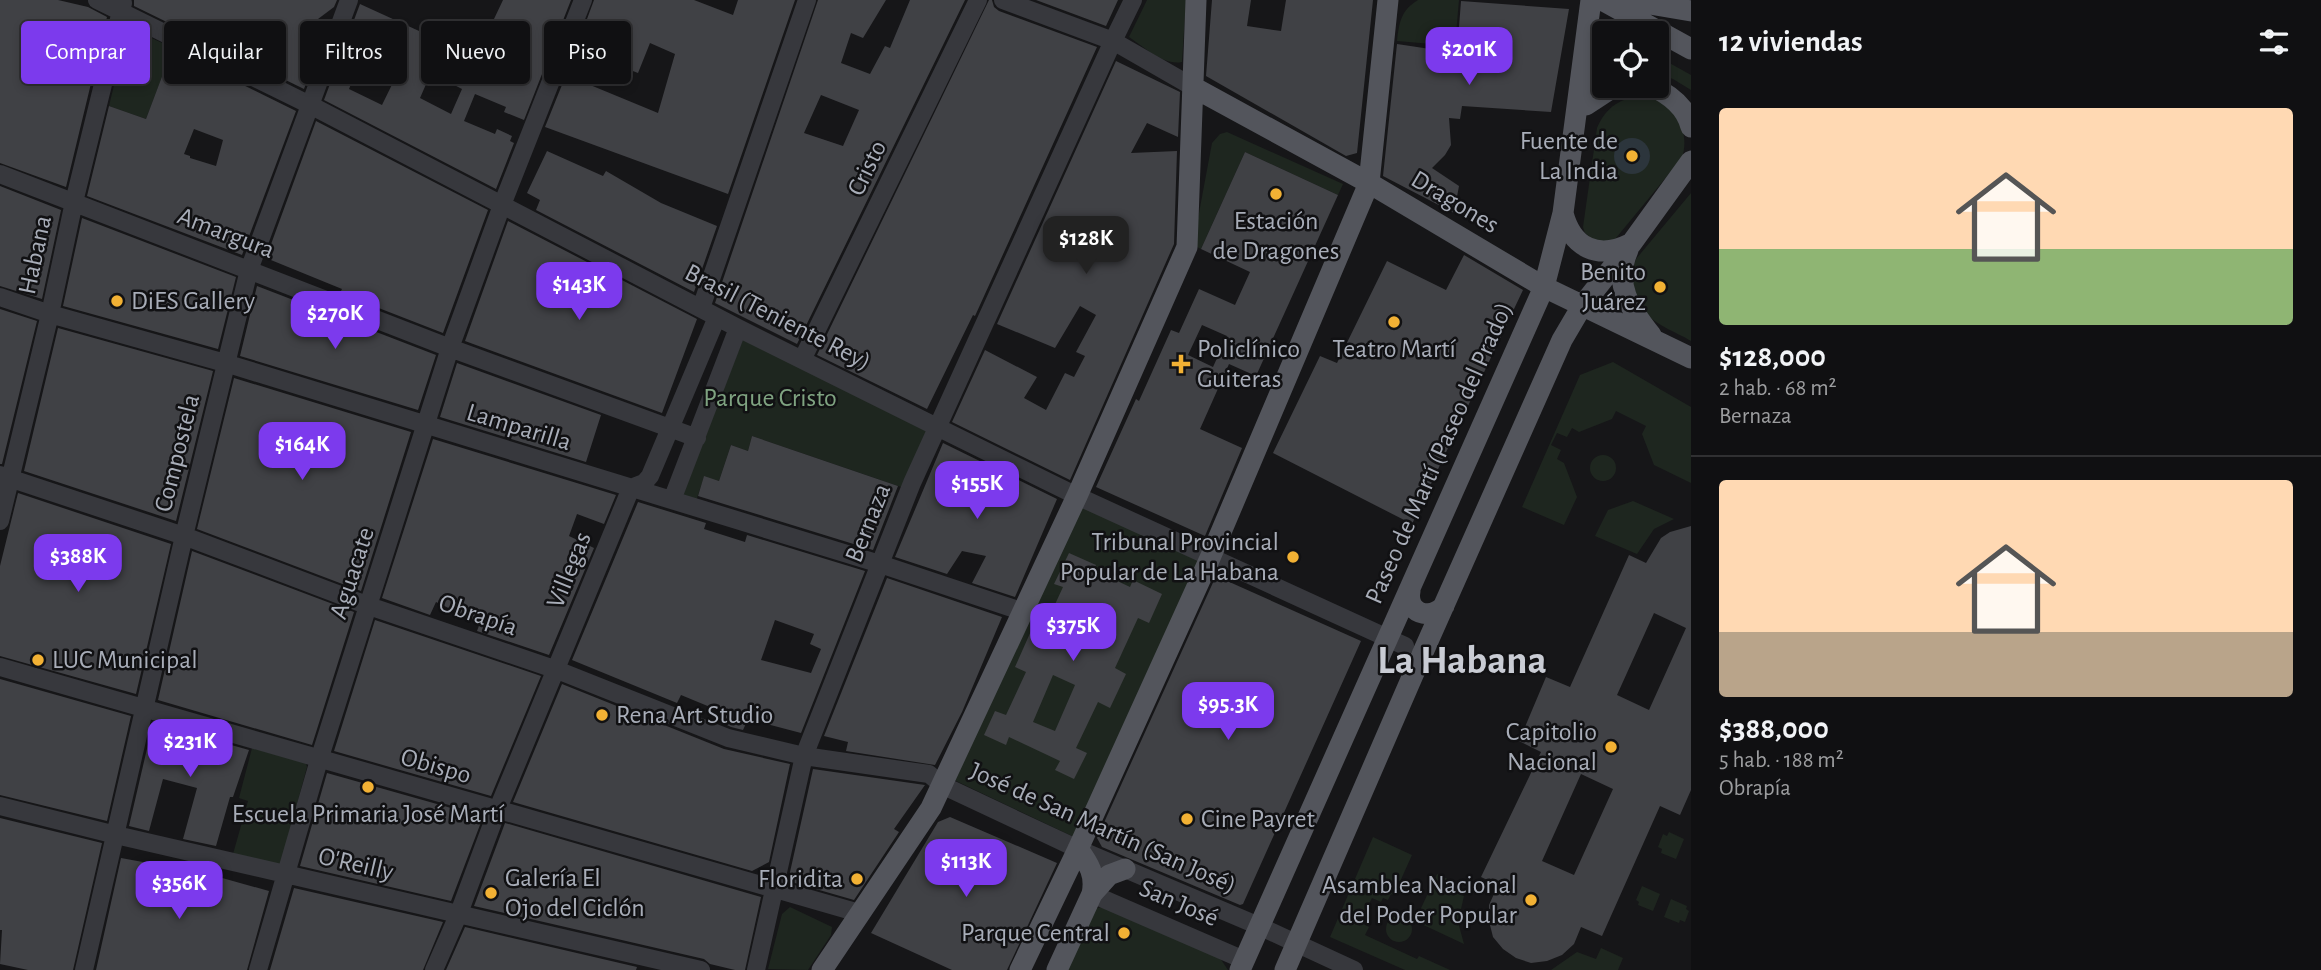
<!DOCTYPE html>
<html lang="es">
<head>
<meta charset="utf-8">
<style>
	:root { --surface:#101012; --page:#1e1e20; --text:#f1f3f6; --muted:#9c9d9f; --line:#303032; --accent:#7c3aed }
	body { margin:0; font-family:"Alegreya Sans",sans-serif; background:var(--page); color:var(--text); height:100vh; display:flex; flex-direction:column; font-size:26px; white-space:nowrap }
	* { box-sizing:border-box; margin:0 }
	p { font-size:23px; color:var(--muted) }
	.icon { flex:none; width:38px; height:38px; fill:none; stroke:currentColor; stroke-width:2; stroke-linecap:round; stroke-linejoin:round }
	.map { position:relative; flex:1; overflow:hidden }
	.drawer { display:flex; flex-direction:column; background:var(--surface); width:630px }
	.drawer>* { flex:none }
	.top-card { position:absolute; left:21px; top:21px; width:665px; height:63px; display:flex; gap:14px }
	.controls { position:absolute; left:1592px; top:21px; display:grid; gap:14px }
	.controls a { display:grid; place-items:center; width:77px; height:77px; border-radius:7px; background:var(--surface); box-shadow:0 4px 10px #0003,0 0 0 2px var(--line); font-size:35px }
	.price { position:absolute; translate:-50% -60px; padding:0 16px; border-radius:14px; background:var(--accent); color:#fff; font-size:23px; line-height:46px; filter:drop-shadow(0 2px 4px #0008) }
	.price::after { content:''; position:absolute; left:50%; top:42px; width:21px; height:16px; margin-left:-10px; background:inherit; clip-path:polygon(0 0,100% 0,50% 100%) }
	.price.current { background:#222; color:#fff }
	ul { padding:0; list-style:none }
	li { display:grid; align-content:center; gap:14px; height:371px; padding:0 28px }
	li+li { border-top:2px solid var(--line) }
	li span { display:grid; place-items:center; height:217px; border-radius:7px; color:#555 }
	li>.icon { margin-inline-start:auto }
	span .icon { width:126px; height:126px; fill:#fffc; stroke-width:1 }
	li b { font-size:30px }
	h2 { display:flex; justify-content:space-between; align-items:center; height:84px; padding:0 28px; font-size:30px }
	.tag { padding:0 24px; border-radius:7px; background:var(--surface); box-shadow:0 4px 10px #0003,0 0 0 2px var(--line); font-size:24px; line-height:63px }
	.tag.current { background:var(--accent); color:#fff }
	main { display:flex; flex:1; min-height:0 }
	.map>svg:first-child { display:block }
</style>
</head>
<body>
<main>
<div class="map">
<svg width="1691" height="970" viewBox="0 0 1691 970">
	<rect width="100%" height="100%" fill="#161618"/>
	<!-- green -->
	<path fill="#1e261f" d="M1147,0h39l-4,62c-18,4 -38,-15 -53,-25z
		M1418,0h41l-4,46 -58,-5c2,-18 4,-31 21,-41z
		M132,29l41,19 -27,71 -37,-13 18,-75z
		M1657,56l34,19v15l-18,-11 -16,-6z
		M1644,96c30,6 47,33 38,62l-66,80 -5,4 -12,2 -14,-11 -2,-6 14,-99c9,-21 24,-31 47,-32z
		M1227,132l116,52 -5,11 -93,-43 -44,97 -8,-4 19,-102 8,-9z
		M1691,193v148c-11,-7 -35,-16 -43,-26 -14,-16 -20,-36 -12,-56z
		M743,339l186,89 -25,60 -152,-52 -4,15 -17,-6 -12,36 -15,-4 -8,24 -14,-4z
		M1613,362l78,45v76l-37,-18 -12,-31 4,-8 -30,-15 -4,8 -33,13 -7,-4 -5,9 -10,-4 -6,12 10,5 -4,9 7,4 13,34 -13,28 -42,-18 58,-132z
		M1590 468a13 13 0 1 1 26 0a13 13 0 1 1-26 0Z
		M1633,501l41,18 -20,10 -17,25 -42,-18 13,-26z
		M1078,504l123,58 -125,276 -124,-59z
		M252,748l54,15 1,4 -27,100 -47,-13 15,-53 -9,-3z
		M1669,832l15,7 -8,20 -15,-6 1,-4 -4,-2 5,-13 4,2z
		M1373,837l39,18 -18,40 -3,-1 -3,6 -5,-2 -2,4 -9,-4 -12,24 9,5 -4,8 52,24 2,-3 31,14h-45l-75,-33z
		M1437,874l13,6v7l14,9 -6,26 6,22 -49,-23z
		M1642,886l18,8 -7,17 -15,-6 1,-3 -3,-2z
		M1671,899l16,7 -1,3 3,2 -4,11 -5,-2 -1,3 -15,-6z
		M1108,906l112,52 8,12h-161l25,-61z
		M790,907l42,20 -1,8 -23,35 -40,-1 14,-55z
		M1386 929a13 13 0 1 1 26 0a13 13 0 1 1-26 0Z
		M1601,948l22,10 -5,12h-67l26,-18 19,7z"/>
	<!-- water -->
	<path fill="#2c353c" d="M1614 156a18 18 0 1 1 36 0a18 18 0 1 1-36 0Z"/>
	<!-- building -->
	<path fill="#404145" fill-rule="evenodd" d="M0,0h58l30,7 19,10 -41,170 -66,-24z
		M134,0h203l-3,7 -16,12 10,4 -24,66 -170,-83z
		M503,0h68l-47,120 -20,-8 2,-5 -31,-13 -11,27 31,13 2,-5 15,7 -2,5 4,2 -18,46 -172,-89 36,-96 116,53zM368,42l37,16 -23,47 -33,-16zM431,73l31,16 -11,25 -31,-16z
		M594,0h100l39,15 5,-15h57l-67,194 -183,-67 21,-52 92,38 17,-59 -25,-11 -12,30 -62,-24z
		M818,0h68l-23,38 -12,-5 -10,30 29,11 15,-28 5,2 20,-48h55l-168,344 -82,-41zM821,95l38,15 -16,36 -39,-13z
		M989,0h3l2,7 5,4 98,36 -122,269 -2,-1 -46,94 -110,-54z
		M1036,0h82l-12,26z
		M1212,0h39l-4,26 34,5 5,-31h87l-16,153 -11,3 -140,-80z
		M1461,1l108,8 -18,103 -89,-6 -2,13 -11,-1 2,27 -6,10 -13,13 27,18 -5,27 -71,-37 14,-132 60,9z
		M172,50l124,61 -54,144 -155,-59 22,-90 37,13zM194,129l29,11 -7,26 -26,-8v-2l-6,-2z
		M1116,61l64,31 -2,45 -31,-14 -16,30 46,-2 -3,93 -104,236 -118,-58 33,-72 52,27 -13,21 22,12 19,-37 9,4 11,-21 -9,-4 20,-37 -16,-9 -25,42 -58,-24z
		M316,121l172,89 -45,123 -103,-40 2,-4 -76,-31z
		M547,151l56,25 3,-5 55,32 56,23 -23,66 -158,-82 4,-10 -13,-7z
		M1245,152l93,43 -82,181 -27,-12 -29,65 42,19 -37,88 -109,-49 40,-88 3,2 32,-71 8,3 20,-44 36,16 15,-33 -49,-23zM1202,325l25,11 -14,31 -25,-12z
		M0,186l61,24 -19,89 -42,-13z
		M82,218l154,59 -18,72 -155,-43z
		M508,221l189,98 -35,94 -197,-72z
		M1464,255l59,35 -111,234 -139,-71 47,-97 17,7 50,-102 59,29z
		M257,286l179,69 -18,55 -178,-54z
		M0,309l37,12 -35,143h-2z
		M58,328l155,43 -37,150 -152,-50z
		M457,363l144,52 -15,47 -146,-45z
		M234,378l177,54 -50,159 -164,-62z
		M752,436l146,50 -25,64 -175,-54 6,-20 15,5 12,-36 17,6z
		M433,439l183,56 -12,29 -27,-10 -8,22 25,12 -45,107 -72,-24 3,-8 -44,-21 -6,13 -48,-17z
		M943,443l114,56 -42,98 -43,-14 14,-27 -24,-5 -15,23 -52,-17z
		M18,493l153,51 -35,150 -136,-38v-90z
		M638,502l68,21 -2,6 41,13 2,-7 118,36 -64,162 -53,-14 -5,11 -12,-3 -8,-4 4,-9 -46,-19 -4,8 -105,-43zM775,620l39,14 -4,10 11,5 -10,24 -50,-13z
		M1691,526v264l-11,25 -20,-9 -58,130 -21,-9 -7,17 -12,11 -15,6 -16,2 -15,-5 -13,-9 -10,-12 -4,-16v-16l9,-20 -17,-8 60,-125 -22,-11 27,-64 24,10 59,-132 17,8 15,-25 9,-6zM1654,613l32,15 -37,82 -32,-15zM1581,774l32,15 -39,86 -32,-14z
		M192,551l162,61 -42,133 -154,-45z
		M1069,553l27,12 -2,5 36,17 3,-7 29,14 -13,29 -11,-5 -23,50 11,6 -16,34 -12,-6 -22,46 11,5 -13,26 -19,-9 5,-9 -51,-24 -3,8 -22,-10 11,-24 11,4 20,-43 -11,-5 20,-45 10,4 18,-39 -9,-3zM1053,675l22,10 -20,46 -22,-9z
		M1216,576l145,65 -118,263 -3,1 -138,-58 -5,-9z
		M887,578l115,39 -40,95 -27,53 -89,-14 2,-9 -24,-6z
		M375,620l166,56 -50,120 -157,-45z
		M0,679l131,37 -24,105 -107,-26z
		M562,684l162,65 66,15 -21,98 -17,9 -239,-69z
		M153,723l96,27 -16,47h-3l-14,49 -33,-7 14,-51 -34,-9 -14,52 -20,-5z
		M813,769l112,16 -31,44 5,3 -45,68 -66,-19z
		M327,773l156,44 -32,84 -151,-35z
		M950,817l107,46 -50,107h-55l-81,-37 67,-111z
		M0,818l102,25 -29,127h-45l-28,-6 2,-34h-2z
		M505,823l256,74 -16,73h-10l-25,-6 -6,-5 -230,-53z
		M121,858l87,16 61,17 -22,79h-151z
		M294,888l149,34 -20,48h-153z
		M465,927l172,40 -1,3h-190z"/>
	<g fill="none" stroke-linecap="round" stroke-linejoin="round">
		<!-- minor -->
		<path stroke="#37383d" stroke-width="18" d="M97,0l215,106 426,222 199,99 140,69 328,150
			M1003,0l110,41 80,46
			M0,174l450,174 247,90
			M0,297l50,17 175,49 655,201 141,47
			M701,308l106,-308
			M803,358l175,-358
			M0,475l184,61 185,70 188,64 171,68 76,18 125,18 13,11 136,64 181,77 95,44
			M672,500l66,-172
			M0,521l50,-207 24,-112 49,-199
			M0,667l859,246
			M0,806l116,29 585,135
			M1092,894l152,66
			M84,970l100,-434 65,-266 100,-270
			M258,970l61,-210 131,-412 52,-143 81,-205
			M434,970l25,-57 38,-102 134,-323 13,-5 6,-7 67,-159
			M756,970l48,-214 108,-273 201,-442 20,-41"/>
		<!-- major -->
		<path stroke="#53555c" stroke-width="21" d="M1602,0l89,49
			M1626,0l65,11
			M1651,86c18,8 35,21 40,41
			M1193,87l176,96 175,104 147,71
			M1581,105l24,-40
			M1586,105l29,-19
			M1563,213c9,35 35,47 67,31
			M1628,250c-15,34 2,59 23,85
			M1410,591c-4,22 19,30 34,15
			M1092,894l17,-19 16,-6
			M822,970l109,-162 146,-312 110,-249 9,-247
			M1020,970l58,-121 132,-291 159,-375 19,-183
			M1057,970l35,-76c4,-19 -3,-30 -14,-45
			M1240,970l304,-683 19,-74 28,-213
			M1285,970l131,-302 146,-328 20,-34 49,-62 60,-83"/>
	</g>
	<!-- markers -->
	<g fill="#f2b134" stroke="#111113" stroke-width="2.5">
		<circle cx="1632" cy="156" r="7"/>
		<circle cx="1276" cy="194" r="7"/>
		<circle cx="1660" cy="287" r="7"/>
		<circle cx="117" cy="301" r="7"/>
		<circle cx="1394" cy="322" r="7"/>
		<path d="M1177.5 353.5h7v7h7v7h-7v7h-7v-7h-7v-7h7z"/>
		<circle cx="1293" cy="557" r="7"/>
		<circle cx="38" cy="660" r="7"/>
		<circle cx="602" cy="715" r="7"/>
		<circle cx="1611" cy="747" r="7"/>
		<circle cx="368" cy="787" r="7"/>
		<circle cx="1187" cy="819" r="7"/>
		<circle cx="857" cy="879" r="7"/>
		<circle cx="491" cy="893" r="7"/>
		<circle cx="1531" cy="900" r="7"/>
		<circle cx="1124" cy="933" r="7"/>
	</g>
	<g text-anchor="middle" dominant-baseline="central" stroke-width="5" stroke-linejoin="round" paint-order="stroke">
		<!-- poi labels -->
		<g font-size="26" fill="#a8adb8" stroke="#111113" text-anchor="end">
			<text x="1618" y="141">Fuente de<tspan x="1618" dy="30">La India</tspan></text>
			<text x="1276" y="221" text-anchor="middle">Estación<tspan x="1276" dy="30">de Dragones</tspan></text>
			<text x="1646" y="272">Benito<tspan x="1646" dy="30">Juárez</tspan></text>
			<text x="131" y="301" text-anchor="start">DiES Gallery</text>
			<text x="1197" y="349" text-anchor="start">Policlínico<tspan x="1197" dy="30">Guiteras</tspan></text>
			<text x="1394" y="349" text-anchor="middle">Teatro Martí</text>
			<text x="1279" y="542">Tribunal Provincial<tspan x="1279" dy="30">Popular de La Habana</tspan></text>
			<text x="52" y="660" text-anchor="start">LUC Municipal</text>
			<text x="616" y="715" text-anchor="start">Rena Art Studio</text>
			<text x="1597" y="732">Capitolio<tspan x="1597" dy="30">Nacional</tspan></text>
			<text x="368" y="814" text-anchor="middle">Escuela Primaria José Martí</text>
			<text x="1201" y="819" text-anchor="start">Cine Payret</text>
			<text x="505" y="878" text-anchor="start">Galería El<tspan x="505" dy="30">Ojo del Ciclón</tspan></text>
			<text x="843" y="879">Floridita</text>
			<text x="1517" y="885">Asamblea Nacional<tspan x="1517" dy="30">del Poder Popular</tspan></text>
			<text x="1110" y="933">Parque Central</text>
		</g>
		<!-- street labels -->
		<g font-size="26" fill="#a8adb8" stroke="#111113">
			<text transform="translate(867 168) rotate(-64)">Cristo</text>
			<text transform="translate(1455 202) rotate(31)">Dragones</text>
			<text transform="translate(226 233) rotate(21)">Amargura</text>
			<text transform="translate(35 255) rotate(-78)">Habana</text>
			<text transform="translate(778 317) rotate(27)">Brasil (Teniente Rey)</text>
			<text transform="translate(519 427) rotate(17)">Lamparilla</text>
			<text transform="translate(177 453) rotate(-76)">Compostela</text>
			<text transform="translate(1439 453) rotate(-66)">Paseo de Martí (Paseo del Prado)</text>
			<text transform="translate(868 523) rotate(-68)">Bernaza</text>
			<text transform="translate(569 570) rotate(-68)">Villegas</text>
			<text transform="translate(352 573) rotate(-72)">Aguacate</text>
			<text transform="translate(478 615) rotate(19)">Obrapía</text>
			<text transform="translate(436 766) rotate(16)">Obispo</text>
			<text transform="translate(1103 828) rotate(24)">José de San Martín (San José)</text>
			<text transform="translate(356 864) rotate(13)">O'Reilly</text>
			<text transform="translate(1179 903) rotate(23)">San José</text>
		</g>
		<!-- park labels -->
		<g font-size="26" fill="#7fa381" stroke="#111113">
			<text x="770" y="398">Parque Cristo</text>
		</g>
		<!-- town labels -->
		<g font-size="40" font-weight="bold" fill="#c9ccd4" stroke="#111113">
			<text x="1462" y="661">La Habana</text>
		</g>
	</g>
</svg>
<div class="controls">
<a><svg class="icon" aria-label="locate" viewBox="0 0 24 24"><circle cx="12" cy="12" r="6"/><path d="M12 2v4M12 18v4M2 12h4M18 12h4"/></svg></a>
</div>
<b class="price" style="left:1469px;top:87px">$201K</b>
<b class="price current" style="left:1086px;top:276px">$128K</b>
<b class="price" style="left:579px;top:322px">$143K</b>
<b class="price" style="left:335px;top:351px">$270K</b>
<b class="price" style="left:302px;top:482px">$164K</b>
<b class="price" style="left:977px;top:521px">$155K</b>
<b class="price" style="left:78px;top:594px">$388K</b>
<b class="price" style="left:1073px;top:663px">$375K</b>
<b class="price" style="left:1228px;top:742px">$95.3K</b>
<b class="price" style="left:190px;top:779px">$231K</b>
<b class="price" style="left:966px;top:899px">$113K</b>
<b class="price" style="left:179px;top:921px">$356K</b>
<div class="top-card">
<a class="tag current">Comprar</a>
<a class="tag">Alquilar</a>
<a class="tag">Filtros</a>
<a class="tag">Nuevo</a>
<a class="tag">Piso</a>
</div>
</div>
<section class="drawer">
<h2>12 viviendas<svg class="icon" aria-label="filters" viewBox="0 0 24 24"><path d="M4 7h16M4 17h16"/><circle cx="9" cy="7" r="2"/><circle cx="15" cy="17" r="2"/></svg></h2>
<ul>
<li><span style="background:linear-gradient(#ffd9b3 65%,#8fb573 0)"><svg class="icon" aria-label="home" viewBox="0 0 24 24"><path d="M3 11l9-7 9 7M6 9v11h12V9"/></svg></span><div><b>$128,000</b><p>2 hab. · 68 m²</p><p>Bernaza</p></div></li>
<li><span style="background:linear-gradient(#ffd9b3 70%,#b9a48a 0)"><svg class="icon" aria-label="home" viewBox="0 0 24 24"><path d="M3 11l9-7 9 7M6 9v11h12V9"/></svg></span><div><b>$388,000</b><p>5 hab. · 188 m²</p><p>Obrapía</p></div></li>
</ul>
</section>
</main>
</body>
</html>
